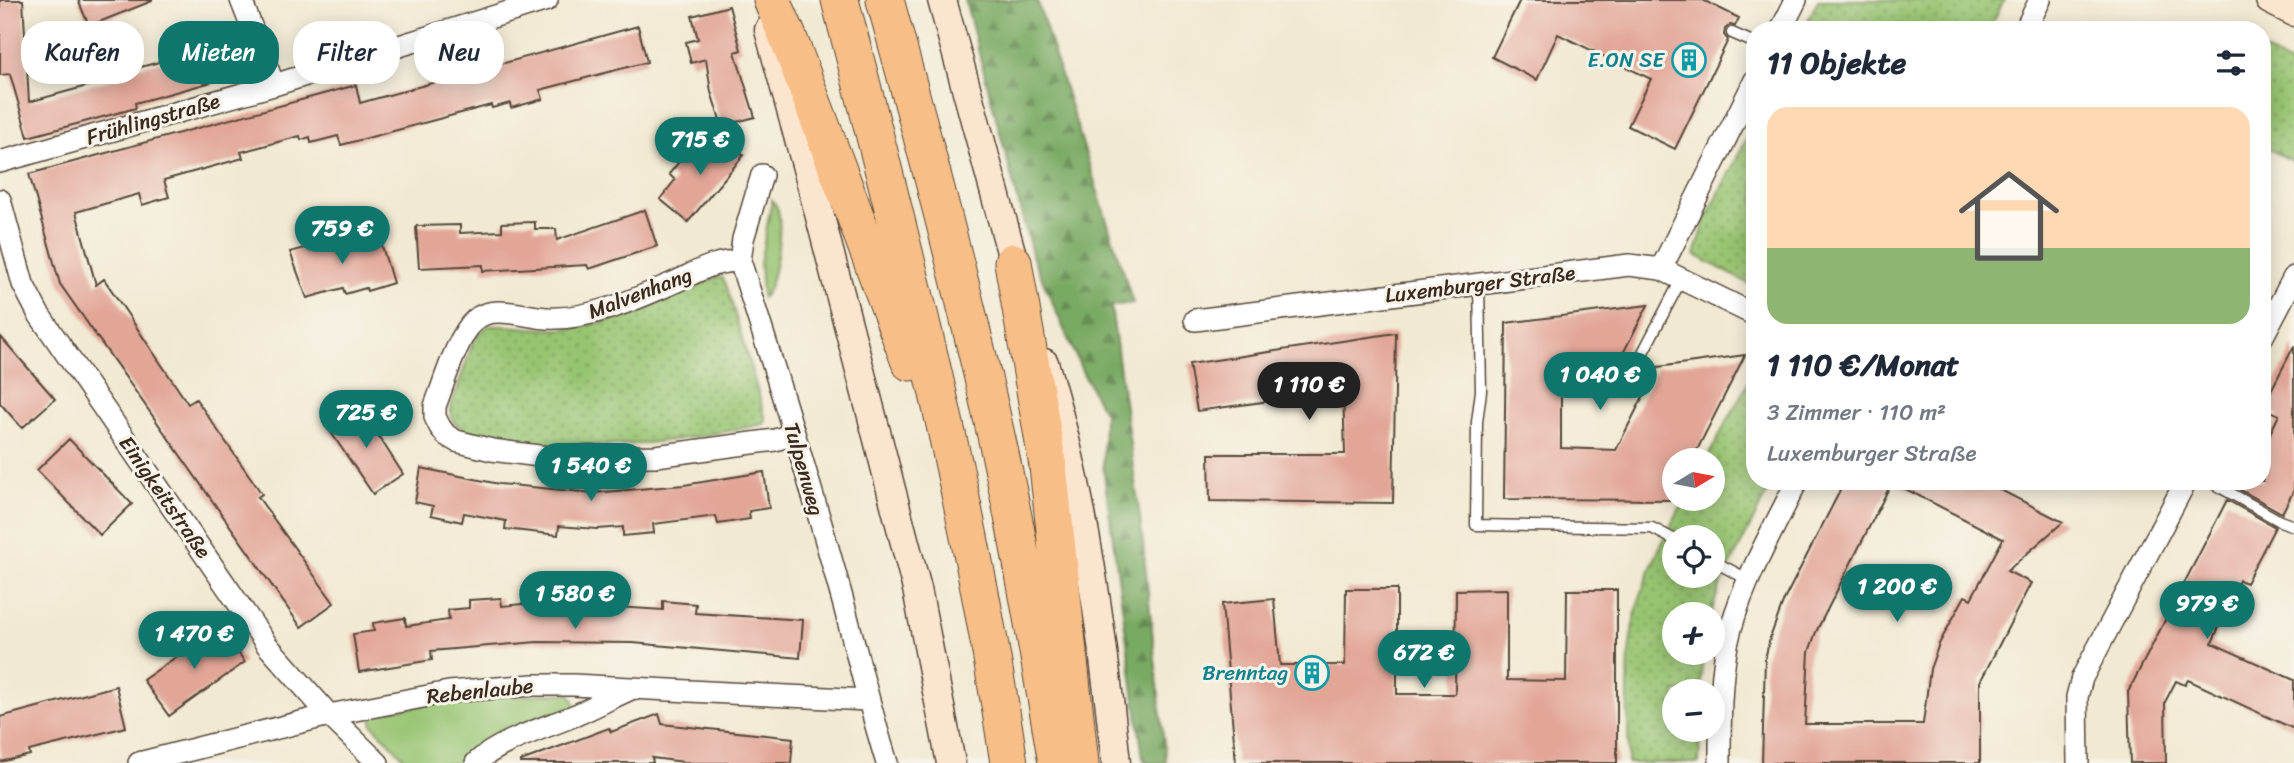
<!DOCTYPE html>
<html lang="de">
<head>
<meta charset="utf-8">
<style>
	:root { --surface:#fff; --page:#f6f6f7; --text:#1f2937; --muted:#747a83; --line:#e0e1e3; --accent:#0f766e }
	body { margin:0; font-family:Sriracha,sans-serif; background:var(--page); color:var(--text); height:100vh; display:flex; flex-direction:column; font-size:26px; white-space:nowrap }
	* { box-sizing:border-box; margin:0 }
	p { font-size:23px; color:var(--muted) }
	.icon { flex:none; width:38px; height:38px; fill:none; stroke:currentColor; stroke-width:2; stroke-linecap:round; stroke-linejoin:round }
	.map { position:relative; flex:1; overflow:hidden }
	.sheet { position:absolute; left:1746px; top:21px; width:525px; height:469px; display:flex; flex-direction:column; background:var(--surface); border-radius:28px; box-shadow:0 4px 18px #0003 }
	.sheet>* { flex:none }
	.banner { position:absolute; left:21px; top:21px; width:665px; height:63px; display:flex; gap:14px }
	.needle { width:46px; rotate:80deg }
	.controls { position:absolute; left:1662px; top:448px; display:grid; gap:14px }
	.controls a { display:grid; place-items:center; width:63px; height:63px; border-radius:50%; background:var(--surface); box-shadow:0 4px 18px #0003; font-size:35px }
	.price { position:absolute; translate:-50% -60px; padding:0 16px; border-radius:24px; background:var(--accent); color:#fff; font-size:23px; line-height:46px; filter:drop-shadow(0 2px 4px #0008) }
	.price::after { content:''; position:absolute; left:50%; top:42px; width:21px; height:16px; margin-left:-10px; background:inherit; clip-path:polygon(0 0,100% 0,50% 100%) }
	.price.on { background:#222; color:#fff }
	ul { padding:0; list-style:none }
	li { display:grid; align-content:center; gap:14px; height:371px; padding:0 21px }
	li+li { border-top:2px solid var(--line) }
	li span { display:grid; place-items:center; height:217px; border-radius:21px; color:#555 }
	li>.icon { margin-inline-start:auto }
	span .icon { width:126px; height:126px; fill:#fffc; stroke-width:1 }
	li b { font-size:30px }
	h2 { display:flex; justify-content:space-between; align-items:center; height:84px; padding:0 21px; font-size:30px }
	.chip { padding:0 24px; border-radius:28px; background:var(--surface); box-shadow:0 4px 18px #0003; font-size:24px; line-height:63px }
	.chip.on { background:var(--accent); color:#fff }
	.map>svg:first-child { display:block }
</style>
</head>
<body>
<div class="map">
<svg width="2294" height="763" viewBox="0 0 2294 763">
	<defs>
		<pattern id="forest-firs" width="22" height="20" patternUnits="userSpaceOnUse" patternTransform="scale(1.75)"><rect width="22" height="20" fill="#79aa63"/><path d="M5 1l3.5 6h-7zM16 11l3.5 6h-7z" fill="#648b51"/></pattern>
		<pattern id="park-dots" width="8" height="8" patternUnits="userSpaceOnUse" patternTransform="scale(1.75)"><rect width="8" height="8" fill="#97c471"/><path d="M2 2h.1M6 6h.1" fill="none" stroke="#7c9f5c" stroke-width="1.8" stroke-linecap="round"/></pattern>
	</defs>
	<rect width="100%" height="100%" fill="#f7f3e8"/>
	<filter id="ink" filterUnits="userSpaceOnUse"><feTurbulence type="fractalNoise" baseFrequency=".0143" numOctaves="2"/><feDisplacementMap in="SourceGraphic" scale="14" xChannelSelector="R" yChannelSelector="G"/><feConvolveMatrix kernelMatrix="1 2 1 2 8 2 1 2 1" color-interpolation-filters="sRGB"/></filter>
	<filter id="wash" filterUnits="userSpaceOnUse"><feTurbulence type="fractalNoise" baseFrequency=".00686" numOctaves="4" result="noise"/><feDisplacementMap in="SourceGraphic" scale="28" xChannelSelector="R" yChannelSelector="G"/><feGaussianBlur stdDeviation="1.57" result="paint"/><feColorMatrix in="noise" values="0 0 0 0 0 0 0 0 0 0 0 0 0 0 0 0 0 1.4 0 .05"/><feComposite in="paint" operator="in"/></filter>
	<g filter="url(#wash)">
		<rect width="100%" height="100%" fill="#f1e9d2"/>
		<!-- green -->
		<path fill="#97c471" stroke="#697748" stroke-width="2" d="M772,200c2,3 5,6 6,10 4,17 -2,77 -16,88l-2,-35z
			M570,693l7,15 -98,41 -17,14h-53l-37,-39v-7l12,-6 99,-14z"/>
		<!-- forest -->
		<path fill="url(#forest-firs)" stroke="#5a6a40" stroke-width="2" d="M965,0h72l96,303 -22,3 30,219 25,238h-20l-3,-5 -37,-269 -3,-26 1,-50 -21,-40 -50,-115z"/>
		<!-- park -->
		<path fill="url(#park-dots)" stroke="#697748" stroke-width="2" fill-rule="evenodd" d="M1818,0h186l-15,30h-186z
			M2263,50l31,16v96l-31,-16z
			M1755,123v164l-60,-32 11,-37z
			M715,278h8l4,9 39,133 -2,4c-38,8 -77,15 -116,19 -34,4 -172,5 -194,-21 -4,-4 -3,-9 -3,-15l23,-68 13,-13c25,-2 51,5 76,3 54,-5 104,-28 152,-51z
			M1755,370v111h18l-54,107 -8,26h-36v39h28l-3,38h-25v39h25l-1,33h-71c1,-39 -2,-80 2,-119 6,-53 30,-99 55,-145h28v-39h-7zM1675,537h38v39h-38z"/>
		<g id="blocks">
			<!-- building -->
			<path fill="#e2a697" fill-rule="evenodd" d="M0,0h23l6,102 98,-27 -1,-4 111,-30 8,32 -110,30 1,5 -108,29 -18,-63 -10,1z
				M78,0h74v1l-63,25z
				M1520,0h183l36,18 -4,8 -5,-1 -5,4 -1,6 4,5 -53,109 -47,-23 23,-47 -93,-45 -21,46 -45,-23z
				M729,6l12,44 -6,2 20,65 -33,9 -11,-34 -5,-33 -15,4 -5,-21 12,-3 -6,-23z
				M638,26l9,36 -107,28 3,9 -32,9 -1,-5 -18,5 -1,-3 -150,40 -3,-9 -27,7 -1,-6 -9,3 -1,-4 -59,16 2,6 -79,22 5,17 -27,8 -3,-11 -63,18 20,73 8,-6 84,125 8,-5 66,95 -4,3 76,106 -33,24 -241,-343 -31,-110 327,-89 4,18z
				M714,134l30,21 -56,67 -28,-23 15,-19 -6,-6 19,-23 7,6z
				M645,210l12,36 -68,23 -2,-4 -104,6v-6l-64,3 -3,-42 44,-1v8l42,-2v-8l33,-1v7h21l1,11z
				M353,235l2,8 24,-7 14,47 -26,8 -1,-3 -21,6 -2,-6 -36,10 -17,-46z
				M1648,305l-30,58 -57,7v78l55,2 42,-83 87,-12 -53,105h-17v40l-171,-1 2,-176z
				M1396,333l-3,170 -183,-2 -1,-47h136l-2,-63 -146,20 -8,-47z
				M0,336l55,63 -33,29 -22,-25z
				M2294,346v144l-12,23 -41,-23 4,-9h18v-33l16,-33 -16,-7v-2z
				M360,407l43,67 -30,20 -45,-66z
				M69,439l63,65 -32,31 -63,-65z
				M421,468l78,16 94,9 91,-8 80,-13 5,36 -20,3 1,8 -32,5 -2,-8 -63,8 1,9 -31,3v-9l-26,2 -38,-3 -1,9 -53,-6 1,-8 -42,-8 -2,9 -31,-7 2,-9 -18,-4z
				M1845,481h138l80,41 -56,49 24,12 -51,99v81h-218l3,-104 5,-21 14,-38zM1892,482l111,57 -32,60 -6,-3 -26,48 -9,25 -7,55h-118l4,-72 7,-20z
				M2227,500l48,27 -29,56 -7,-3 -27,63 82,37v49l-106,-49 -3,5 -9,-4 -11,21 1,61h-36l-2,-71z
				M1346,589h51v105h58l1,-104 51,-1v91l59,1 1,-91h50v173h-381l-14,-159 52,-5 6,66h65z
				M569,597h32v9l62,4v-9l33,3 -1,9 108,7 -3,38 -167,-15 -96,-1 -106,9 1,9 -73,12 -6,-38 21,-3 -1,-8 32,-5 1,8 43,-6 -1,-10 21,-2v-8l32,-2 1,8 21,-2 46,2z
				M219,627l26,35 -76,54 -26,-36z
				M116,686l10,41 -97,24 1,4 -30,7v-45z
				M659,714l3,10 131,14 -2,25h-99l-40,-5 1,5h-132v-2l88,-33 2,4z"/>
		</g>
	</g>
	<g filter="url(#ink)">
		<use href="#blocks" fill-opacity="0" stroke="#564739" stroke-width="2"/>
		<g fill="none" stroke-linecap="round" stroke-linejoin="round">
			<!-- service casing -->
			<g stroke="#564739" stroke-width="13">
				<path id="service" d="M1732,33l23,10
					M1479,284l2,107 -4,31 -1,103 176,3 23,12
					M1640,358l42,-80
					M2209,481l71,40 14,5
					M1713,561l36,19"/>
			</g>
			<!-- minor casing -->
			<g stroke="#564739" stroke-width="24">
				<path id="minor" d="M241,0l33,85
					M1781,30l15,-30
					M2025,30l15,-30
					M0,162l274,-77 273,-85
					M762,175l-19,64 -3,22c36,112 71,224 102,337 15,55 28,111 45,165
					M0,200l23,84 15,29 229,332 62,70 49,48
					M740,261c-27,0 -41,10 -65,21 -39,17 -84,38 -128,36 -21,-1 -55,-14 -72,2 -18,16 -31,63 -40,86v11l5,10 6,8 10,6 36,9 55,7 109,-1 119,-16 19,-6
					M1661,269l94,-189
					M1195,320l434,-55 32,4 94,46
					M2263,336l31,-59
					M139,763l190,-48 120,-23 84,-7h40l294,15
					M476,763c21,-21 71,-36 100,-48 18,-8 37,-18 55,-26
					M1720,763c0,-39 0,-80 7,-118 11,-56 45,-112 70,-164
					M2078,763l-1,-66 5,-19 104,-197"/>
			</g>
			<!-- secondary casing -->
			<g stroke="#564739" stroke-width="31">
				<path id="secondary" d="M942,0l77,281
					M2270,0l24,12
					M769,30l44,160 104,399 34,174
					M1044,363c40,130 58,266 72,400"/>
			</g>
			<!-- motorway casing -->
			<g stroke="#564739" stroke-width="39">
				<path id="motorway" d="M772,0l16,37 122,325
					M840,0c65,252 131,505 169,763
					M885,0c43,156 85,313 119,472 20,96 37,194 53,291
					M1013,262l35,204 32,297"/>
			</g>
			<!-- service -->
			<use href="#service" stroke="#fff" stroke-width="10"/>
			<!-- minor -->
			<use href="#minor" stroke="#fff" stroke-width="21"/>
			<!-- secondary -->
			<use href="#secondary" stroke="#fce5cf" stroke-width="28"/>
			<!-- motorway -->
			<use href="#motorway" stroke="#f7be87" stroke-width="37"/>
		</g>
	</g>
	<!-- icons -->
	<defs>
		<g id="building-ring" transform="scale(1.75)"><circle r="9.5" fill="#f7f3e8" stroke="#0f9aa8" stroke-width="1.5"/><path d="M-4-6H4V6H1V3H-1V6H-4ZM-2.5-4.3h1.7v1.8h-1.7ZM.8-4.3h1.7v1.8H.8ZM-2.5-1h1.7V.8h-1.7ZM.8-1h1.7V.8H.8Z" fill="#0f9aa8"/></g>
	</defs>
	<g fill-rule="evenodd">
		<use href="#building-ring" x="1689" y="60"/>
		<use href="#building-ring" x="1312" y="673"/>
	</g>
	<g text-anchor="middle" dominant-baseline="central" stroke-width="6" stroke-linejoin="round" paint-order="stroke">
		<!-- culture labels -->
		<g font-size="21" fill="#0d838f" stroke="#f7f3e8" text-anchor="end">
			<text x="1664" y="60">E.ON SE</text>
			<text x="1288" y="673">Brenntag</text>
		</g>
		<!-- street labels -->
		<g font-size="21" fill="#3b2a1e" stroke="#f7f3e8">
			<text transform="translate(153 119) rotate(-16)">Frühlingstraße</text>
			<text transform="translate(1480 284) rotate(-7)">Luxemburger Straße</text>
			<text transform="translate(640 293) rotate(-21)">Malvenhang</text>
			<text transform="translate(804 469) rotate(74)">Tulpenweg</text>
			<text transform="translate(165 497) rotate(55)">Einigkeitstraße</text>
			<text transform="translate(480 691) rotate(-6)">Rebenlaube</text>
		</g>
	</g>
</svg>
<div class="controls">
<a><svg class="needle" viewBox="-14 -14 28 28"><path d="M0-13l5 13h-10z" fill="#e53935"/><path d="M0 13l5-13h-10z" fill="#747a83"/></svg></a>
<a><svg class="icon" aria-label="locate" viewBox="0 0 24 24"><circle cx="12" cy="12" r="6"/><path d="M12 2v4M12 18v4M2 12h4M18 12h4"/></svg></a>
<a>+</a>
<a>−</a>
</div>
<b class="price" style="left:700px;top:177px">715 €</b>
<b class="price" style="left:342px;top:266px">759 €</b>
<b class="price" style="left:1600px;top:412px">1 040 €</b>
<b class="price on" style="left:1309px;top:422px">1 110 €</b>
<b class="price" style="left:366px;top:450px">725 €</b>
<b class="price" style="left:591px;top:503px">1 540 €</b>
<b class="price" style="left:1897px;top:624px">1 200 €</b>
<b class="price" style="left:575px;top:631px">1 580 €</b>
<b class="price" style="left:2207px;top:641px">979 €</b>
<b class="price" style="left:194px;top:671px">1 470 €</b>
<b class="price" style="left:1424px;top:690px">672 €</b>
<div class="banner">
<a class="chip">Kaufen</a>
<a class="chip on">Mieten</a>
<a class="chip">Filter</a>
<a class="chip">Neu</a>
</div>
<section class="sheet">
<h2>11 Objekte<svg class="icon" aria-label="filters" viewBox="0 0 24 24"><path d="M4 7h16M4 17h16"/><circle cx="9" cy="7" r="2"/><circle cx="15" cy="17" r="2"/></svg></h2>
<ul>
<li><span style="background:linear-gradient(#ffd9b3 65%,#8fb573 0)"><svg class="icon" aria-label="home" viewBox="0 0 24 24"><path d="M3 11l9-7 9 7M6 9v11h12V9"/></svg></span><div><b>1 110 €/Monat</b><p>3 Zimmer · 110 m²</p><p>Luxemburger Straße</p></div></li>
</ul>
</section>
</div>
</body>
</html>
